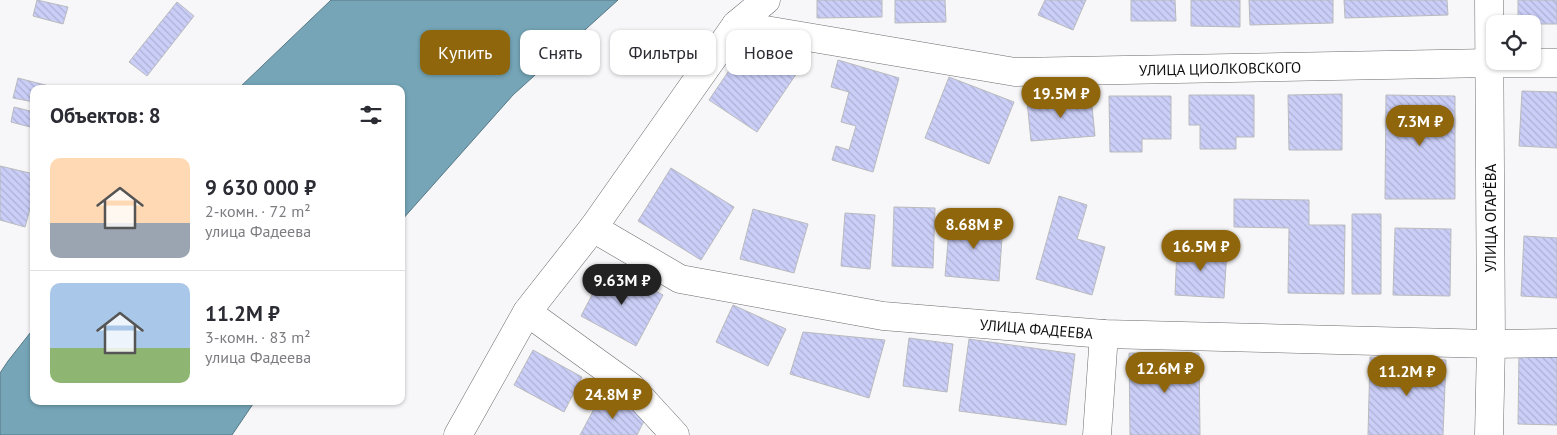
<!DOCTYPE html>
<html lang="ru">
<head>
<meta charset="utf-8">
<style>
	:root { --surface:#fff; --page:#f2f2f3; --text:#2b2b33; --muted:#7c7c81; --line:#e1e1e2; --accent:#8f660c }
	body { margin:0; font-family:"PT Sans",sans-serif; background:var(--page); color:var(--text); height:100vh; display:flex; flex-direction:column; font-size:19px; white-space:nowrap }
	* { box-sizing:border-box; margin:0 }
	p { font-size:16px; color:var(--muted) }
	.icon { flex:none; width:28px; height:28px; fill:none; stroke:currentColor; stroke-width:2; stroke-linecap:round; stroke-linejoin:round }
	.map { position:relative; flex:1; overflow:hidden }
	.details { position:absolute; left:30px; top:85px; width:375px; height:320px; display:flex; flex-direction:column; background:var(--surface); border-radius:10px; box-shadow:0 1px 4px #0004 }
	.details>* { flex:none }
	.guide { position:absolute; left:420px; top:30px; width:475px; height:45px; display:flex; gap:10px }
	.buttons { position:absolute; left:1486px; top:15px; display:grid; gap:10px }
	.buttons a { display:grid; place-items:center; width:55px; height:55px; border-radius:10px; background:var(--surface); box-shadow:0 1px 4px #0004; font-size:25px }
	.price { position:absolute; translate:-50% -42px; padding:0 11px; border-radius:18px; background:var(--accent); color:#fff; font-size:16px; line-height:32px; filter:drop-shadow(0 1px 2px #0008) }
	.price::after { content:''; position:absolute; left:50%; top:30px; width:15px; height:11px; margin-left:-8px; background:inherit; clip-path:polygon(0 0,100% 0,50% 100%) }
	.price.on { background:#222; color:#fff }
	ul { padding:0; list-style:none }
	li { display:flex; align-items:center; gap:15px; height:125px; padding:0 20px }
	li+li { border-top:1px solid var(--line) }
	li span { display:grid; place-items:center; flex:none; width:140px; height:100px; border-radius:10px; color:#555 }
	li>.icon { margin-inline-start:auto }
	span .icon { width:60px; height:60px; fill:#fffc; stroke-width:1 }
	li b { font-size:21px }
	h2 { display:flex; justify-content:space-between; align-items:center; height:60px; padding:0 20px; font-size:21px }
	.tag { padding:0 18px; border-radius:10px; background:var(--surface); box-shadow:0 1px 4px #0004; font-size:18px; line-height:45px }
	.tag.on { background:var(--accent); color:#fff }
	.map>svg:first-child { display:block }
</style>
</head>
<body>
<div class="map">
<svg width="1557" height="435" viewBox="0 0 1557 435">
	<defs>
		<pattern id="building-back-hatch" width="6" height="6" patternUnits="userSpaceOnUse" patternTransform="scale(1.25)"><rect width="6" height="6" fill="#cbcff8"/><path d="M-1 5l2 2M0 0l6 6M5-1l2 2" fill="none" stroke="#adb1d3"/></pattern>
	</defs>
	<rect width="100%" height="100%" fill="#f7f7f9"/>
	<!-- water -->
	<path fill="#75a5b7" stroke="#567885" d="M331,0h287l-105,95 -112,126v-132h-163z
		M34,328v73h221l-23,34h-232v-62l8,-12z"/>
	<!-- building -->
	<path fill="url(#building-back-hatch)" stroke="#b9babc" d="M37,0l31,7 -5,17 -30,-8z
		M817,0h65v17l-65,1z
		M895,0h50l1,22 -51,1z
		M1045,0h41l-13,30 -35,-15z
		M1131,0h44l1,21h-45z
		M1191,0h49v27l-49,-1z
		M1249,0h84v23l-83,2z
		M1344,0h103l1,15 -103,3z
		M1518,0h39v24h-39z
		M177,2l17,14 -47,60 -18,-14z
		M747,44l58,17 -48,71 -48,-32z
		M838,60l61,18 -26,94 -41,-12 4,-14 13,4 7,-24 -15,-4 8,-30 -18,-5z
		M949,77l65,25 -25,62 -64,-26z
		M18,78l31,8 -1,3h-14v13l-21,-4z
		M1522,91l35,1v56l-38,-2z
		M1342,94v56h-53l-1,-55z
		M1189,95h65v42h-18v12h-36v-24h-11z
		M1386,95l69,1v103h-70z
		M1109,96h62v43h-29v13h-32z
		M1091,97l4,39 -64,5 -4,-40z
		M14,107l20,5v16l-23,-6z
		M0,166l34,8v20l-9,33 -25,-7z
		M671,168l63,39 -33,53 -63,-39z
		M1059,196l28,9 -10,34 28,8 -13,48 -56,-16z
		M1234,199l75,1v25h36l-1,69 -56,-1 1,-65 -55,-1z
		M894,207l41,1 -2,60 -41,-2z
		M753,209l55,15 -14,49 -54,-14z
		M845,213l30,2 -5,54 -29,-3z
		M1352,214h29v80h-29z
		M950,219l53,5 -4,57 -54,-5z
		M1395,228l56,1 -1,67 -57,-1z
		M1524,236l33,2v60l-36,-2z
		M1177,247l50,3 -3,48 -49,-3z
		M607,266l56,29 -27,51 -55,-30z
		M733,305l53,24 -18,37 -52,-24z
		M803,332l82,8 -16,58 -79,-24z
		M909,338l44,6 -6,48 -44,-6z
		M969,339l106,15 -9,71 -107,-14z
		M533,350l49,27 -18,35 -50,-27z
		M1129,353h70l1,82h-70z
		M1519,353l38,1v71l-39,-1z
		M1370,357l76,3 -3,75h-75z
		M602,394l44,23 -9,18h-57z"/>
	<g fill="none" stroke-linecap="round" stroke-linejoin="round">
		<!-- minor casing -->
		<g stroke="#6c6c6e" stroke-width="29">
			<g id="minor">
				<path id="s1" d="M736,25l279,47 475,-9h67"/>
				<path id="s2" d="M593,228l87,51 203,37 221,18 387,10 66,-1"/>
				<path d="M527,312l104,75 44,48"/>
				<path d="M458,435l69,-123 66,-84 143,-203 30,-25"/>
				<path d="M1097,435l7,-101"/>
				<path d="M1489,435l2,-91 -2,-344"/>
			</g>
		</g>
		<!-- minor -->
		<use href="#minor" stroke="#fff" stroke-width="28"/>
	</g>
	<g text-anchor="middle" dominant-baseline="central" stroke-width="5" stroke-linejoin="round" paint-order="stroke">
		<!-- street labels -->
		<g font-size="15" fill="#0f0f0f" stroke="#fff">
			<text stroke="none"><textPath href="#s1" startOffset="488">УЛИЦА ЦИОЛКОВСКОГО</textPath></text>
			<text transform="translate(1490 218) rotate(-90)">УЛИЦА ОГАРЁВА</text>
			<text stroke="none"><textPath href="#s2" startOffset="461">УЛИЦА ФАДЕЕВА</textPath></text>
		</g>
	</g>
</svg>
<div class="buttons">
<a><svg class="icon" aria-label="locate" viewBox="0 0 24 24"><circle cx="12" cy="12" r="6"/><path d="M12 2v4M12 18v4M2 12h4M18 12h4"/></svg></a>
</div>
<b class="price" style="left:1061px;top:119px">19.5M ₽</b>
<b class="price" style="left:1420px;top:147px">7.3M ₽</b>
<b class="price" style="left:974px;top:250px">8.68M ₽</b>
<b class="price" style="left:1201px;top:272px">16.5M ₽</b>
<b class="price on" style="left:622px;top:306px">9.63M ₽</b>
<b class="price" style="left:1165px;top:394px">12.6M ₽</b>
<b class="price" style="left:1407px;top:397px">11.2M ₽</b>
<b class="price" style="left:613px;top:420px">24.8M ₽</b>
<div class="guide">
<a class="tag on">Купить</a>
<a class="tag">Снять</a>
<a class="tag">Фильтры</a>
<a class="tag">Новое</a>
</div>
<section class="details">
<h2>Объектов: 8<svg class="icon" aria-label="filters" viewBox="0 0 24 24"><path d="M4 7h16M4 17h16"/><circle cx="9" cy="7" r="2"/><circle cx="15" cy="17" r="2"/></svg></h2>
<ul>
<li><span style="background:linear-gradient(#ffd9b3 65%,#9aa5b1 0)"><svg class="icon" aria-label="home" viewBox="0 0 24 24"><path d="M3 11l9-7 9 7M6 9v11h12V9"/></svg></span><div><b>9 630 000 ₽</b><p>2-комн. · 72 m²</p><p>улица Фадеева</p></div></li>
<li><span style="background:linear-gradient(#a9c7e8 65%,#8fb573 0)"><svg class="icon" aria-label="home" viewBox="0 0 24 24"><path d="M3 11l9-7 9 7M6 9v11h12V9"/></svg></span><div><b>11.2M ₽</b><p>3-комн. · 83 m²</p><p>улица Фадеева</p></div></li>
</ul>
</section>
</div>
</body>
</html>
